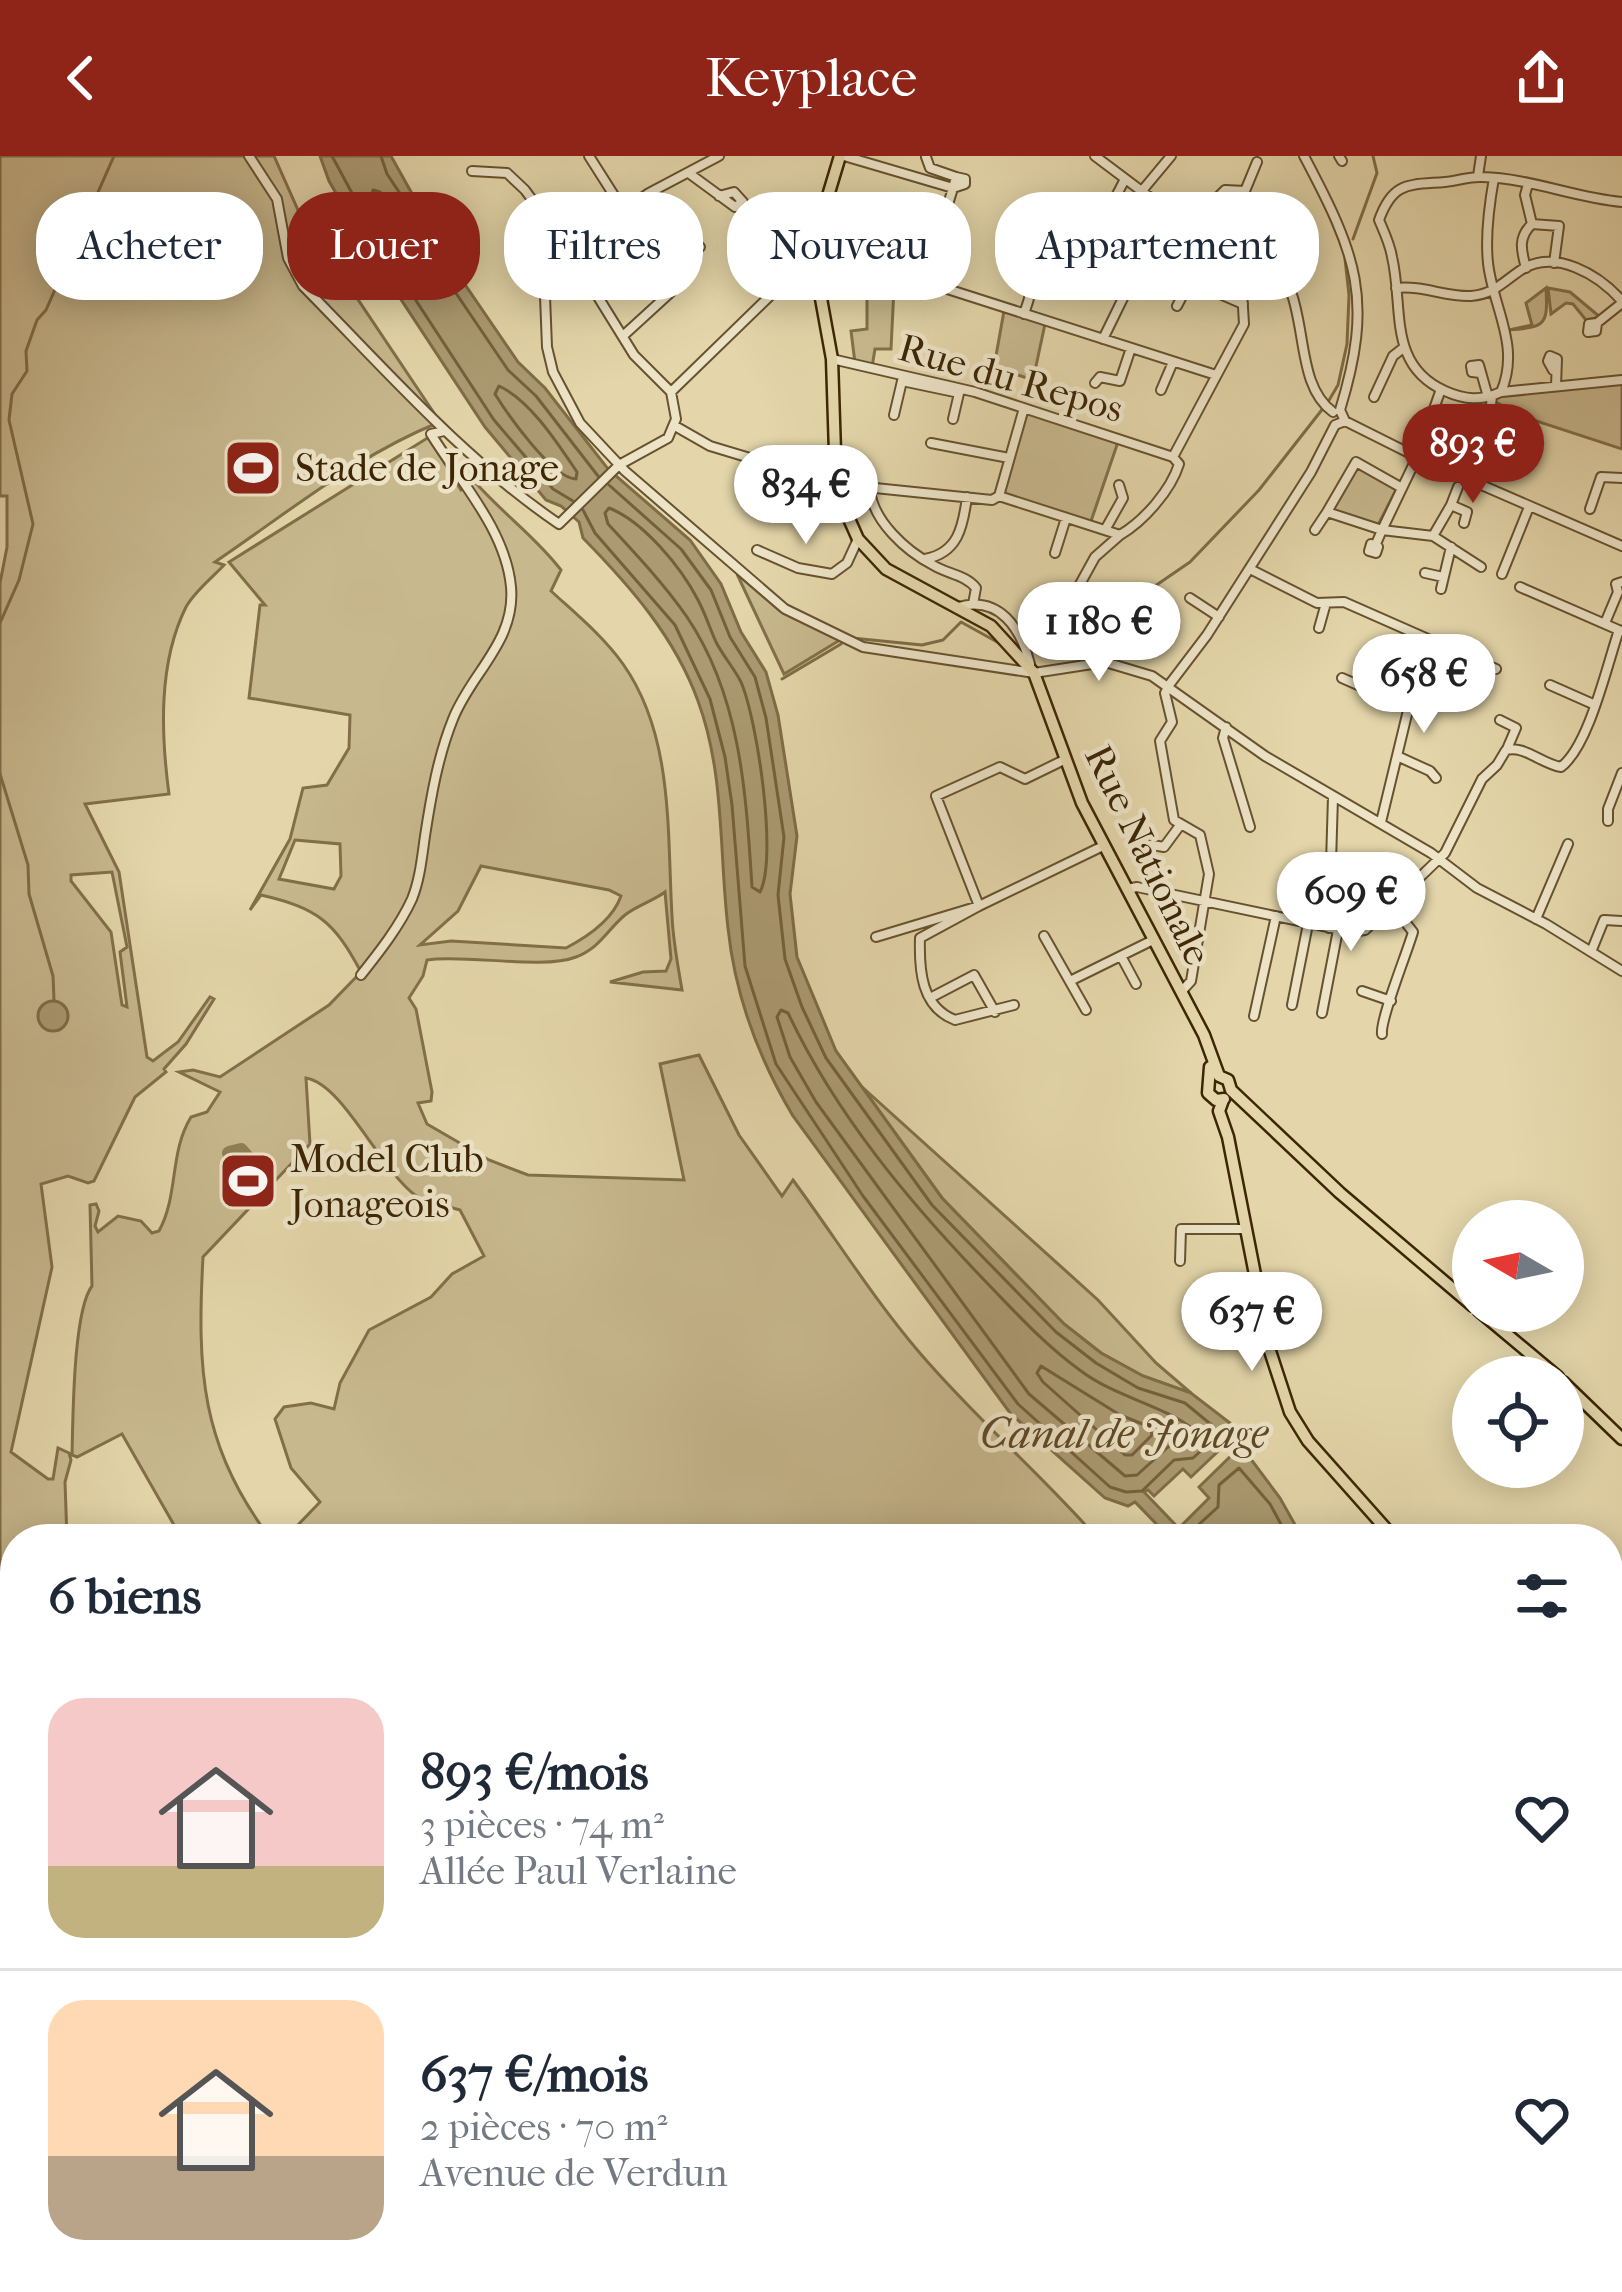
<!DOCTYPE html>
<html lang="fr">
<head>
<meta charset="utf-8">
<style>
	:root { --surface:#fff; --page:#f6f6f7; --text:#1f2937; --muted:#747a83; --line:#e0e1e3; --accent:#8f2418 }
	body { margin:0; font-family:"IM FELL French Canon",serif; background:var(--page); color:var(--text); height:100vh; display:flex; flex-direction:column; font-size:45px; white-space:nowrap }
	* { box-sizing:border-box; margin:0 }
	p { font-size:39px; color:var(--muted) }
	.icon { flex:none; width:66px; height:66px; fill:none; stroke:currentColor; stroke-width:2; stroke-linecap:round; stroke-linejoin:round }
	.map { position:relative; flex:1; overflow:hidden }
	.details { position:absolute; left:0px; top:1368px; width:1623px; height:768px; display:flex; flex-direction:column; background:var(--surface); border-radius:48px 48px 0 0; box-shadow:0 6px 30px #0003 }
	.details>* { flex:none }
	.guide { position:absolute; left:36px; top:36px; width:1551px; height:108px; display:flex; gap:24px }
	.needle { width:78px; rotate:279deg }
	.controls { position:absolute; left:1452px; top:1044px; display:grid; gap:24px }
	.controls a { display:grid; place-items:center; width:132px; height:132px; border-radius:50%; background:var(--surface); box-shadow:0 6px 30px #0003; font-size:60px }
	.price { position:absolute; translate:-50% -102px; padding:0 27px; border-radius:42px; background:#fff; color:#222; font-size:39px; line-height:78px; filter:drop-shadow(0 3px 6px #0008) }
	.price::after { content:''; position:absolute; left:50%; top:72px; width:36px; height:27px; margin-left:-18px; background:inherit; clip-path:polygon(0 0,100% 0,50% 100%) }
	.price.active { background:var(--accent); color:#fff }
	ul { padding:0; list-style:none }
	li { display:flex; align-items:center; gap:36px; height:300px; padding:0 48px }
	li+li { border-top:3px solid var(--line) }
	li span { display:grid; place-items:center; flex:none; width:336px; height:240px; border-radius:36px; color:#555 }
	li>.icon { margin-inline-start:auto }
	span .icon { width:144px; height:144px; fill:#fffc; stroke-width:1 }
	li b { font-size:51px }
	h2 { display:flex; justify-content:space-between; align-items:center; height:144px; padding:0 48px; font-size:51px }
	.tag { padding:0 42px; border-radius:48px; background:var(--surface); box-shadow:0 6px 30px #0003; font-size:42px; line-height:108px }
	.tag.active { background:var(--accent); color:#fff }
	header { display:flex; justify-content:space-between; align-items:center; height:156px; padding:0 48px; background:var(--accent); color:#fff; font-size:54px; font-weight:600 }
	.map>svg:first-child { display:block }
</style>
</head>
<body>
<header><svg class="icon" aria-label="back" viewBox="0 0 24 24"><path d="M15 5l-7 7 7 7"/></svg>Keyplace<svg class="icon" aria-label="share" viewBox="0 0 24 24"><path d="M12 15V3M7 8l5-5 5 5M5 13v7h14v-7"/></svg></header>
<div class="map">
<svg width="1622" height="2136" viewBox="0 0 1622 2136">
	<rect width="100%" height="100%" fill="#e4d6aa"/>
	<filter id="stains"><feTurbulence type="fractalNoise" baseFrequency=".00167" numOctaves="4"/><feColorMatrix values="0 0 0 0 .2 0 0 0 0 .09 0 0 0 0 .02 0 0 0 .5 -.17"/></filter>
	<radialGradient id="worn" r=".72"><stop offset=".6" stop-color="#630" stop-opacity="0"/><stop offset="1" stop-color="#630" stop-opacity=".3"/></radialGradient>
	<!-- green -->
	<path fill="#c8b88e" stroke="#826f49" stroke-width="3" fill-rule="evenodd" d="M0,0h274l24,54 142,212c-83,33 -151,90 -225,140l9,3c-12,13 -30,27 -38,42 -28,56 -25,127 -17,187l-84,10 34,68 28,185 6,4 25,-19 32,-45 4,2 -28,45 -22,25 2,3 -31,25 -41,84 -6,2 -20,-7 -27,8 11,83 -41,185 37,27h5l5,-31 11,5 2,7 -6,22 2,57h-52v269l-15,-6v-1219l7,-36v-51h-7zM112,716l15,75 -7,5 7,55 -5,-2 -11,-73 -40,-51v-6z
		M867,127l27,5 -3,61h-16l-3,18 -17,-4 -4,-32 16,-2z
		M1546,132c2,37 0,39 -37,42l23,-5 -6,-22z
		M1548,132l22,4 30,25 -14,3 -13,-16 -7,-1 -15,11z
		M1004,155l41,13 -12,56 -39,-13z
		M1622,227v66l-98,-32 -30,-16 7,-6z
		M1029,255l89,31 -28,82 -88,-29 22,-81z
		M429,281l32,53 14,-8c28,32 61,55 86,88l-10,21c25,23 52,45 72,73 51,72 44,168 49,252 1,25 6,50 10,74l-72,-8 33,-10 23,-1 5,-12 -6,-67c-12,9 -29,14 -40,23 -18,15 -25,33 -49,42 -33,13 -111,-3 -149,3l-4,16 -14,22 7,11 16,83 -1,9 -13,2 9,21 62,36 39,15 156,5 -24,-116 39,-9 40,80 43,61 11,-16c42,57 80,118 126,172 56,66 122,122 179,187h-821l18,-11 25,-26 -29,-34 -16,-49 9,-12 27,-4 23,6 6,-26 29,-53 62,-33 21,-23 32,-18 -24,-46c-16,-5 -31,-5 -45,-15 -36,-27 -72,-111 -109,-117l4,66 -107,113c-6,111 -3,190 68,282h-89l-60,-105 -45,23 -5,-2c1,-35 1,-144 20,-169l-2,-81 6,-1 3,7 -4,15 3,6 20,-16 23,5 11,12 7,-2c20,-37 10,-78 32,-114l16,-5 13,-20 -41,-20 14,-2 27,7 109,-72 32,-33c-27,-51 -44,-64 -100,-77l-11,15 40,-71 13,-51 24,-3 22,-37 1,-33 -101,-17 11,-93h5l-36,-43zM295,684l45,4 1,32 -7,13 -55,-10zM481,710l128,24 12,6c-8,23 -34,41 -55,52l-115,-7 -31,4 38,-34z
		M1355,311l8,1 34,20 -20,39 -43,-15 -1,-6z
		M737,418l43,37 60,29 -56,34z
		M861,930l237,214 58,63 35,30 -48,-17 -42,-23 -37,-29 -122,-126z
		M0,1659l9,31 6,4v64l-15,-21z
		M0,1965l15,19v26l-15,12z
		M222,2121h43l4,15h-43z
		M285,2121h266l2,4 103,5 18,-9h586l-11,15h-957z"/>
	<!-- water -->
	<path fill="#ab9a72" stroke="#7f6c46" stroke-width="3" d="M320,0h71l62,111 65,95 27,26 63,81 82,71 31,44 20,48 25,40 12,43 19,121 -7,58 7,63 39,94 106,147 122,126 37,29 42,23 48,17 39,30 -4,5 7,9 -42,40 -8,-8 -29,27 -6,-6 -4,2 45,47h-18l-36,-37 -7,4 -23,-8 -95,-85 -217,-297c-34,-57 -58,-121 -65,-188 -9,-76 -3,-154 -30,-227 -23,-64 -68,-115 -115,-163l-4,-16 -18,-16 -15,-6 -61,-73 -114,-173 -42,-73z
		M38 860a15 15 0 1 1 30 0a15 15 0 1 1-30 0Z
		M1241,1290l39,52 23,41h-109l-13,-13 28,-28 -10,-11z
		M1306,2121h78l-10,15h-76z"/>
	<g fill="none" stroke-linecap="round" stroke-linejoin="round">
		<!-- shore -->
		<path stroke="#74603b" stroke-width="3" d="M332,0l49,91 113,173 59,69 20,12
			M381,0l6,18 22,33 34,67 65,96 28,26 62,80
			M373,34l7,2 30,50 -3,7 -8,-2 -28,-48z
			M499,230c31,14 59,58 78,86l-1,7c-23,0 -68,-64 -81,-85z
			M609,352c34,13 72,59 89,92 7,13 12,29 18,42 7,14 18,26 25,40 16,37 37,176 19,210l-8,-5c-6,-93 -11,-190 -65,-270 -23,-33 -52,-64 -79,-93l-3,-11z
			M583,354l12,23 80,92 35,74 15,58 7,48 13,161 31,98 87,132 155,208 92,83 16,5 16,-1 32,-31 19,-2 22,-20 -1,-11 -29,-24 -47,-15 -42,-25 -40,-31 -124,-127 -106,-147 -24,-51 -17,-48 -7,-64 6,-58 -18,-119 -11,-41 -25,-40 -19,-47 -30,-41 -72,-64
			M781,854l7,3c48,102 122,190 200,271 30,31 58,62 93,87 36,27 83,34 113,59l-1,8 -25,9 -31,28 -12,1 -96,-82 -213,-292 -26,-45 -13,-40z
			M1041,1210l79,49 30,12 2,8 -20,20h-7l-82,-73 -6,-9z
			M1183,1383l35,-32 1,-22 20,-17 31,36 19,35"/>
		<!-- stream -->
		<path stroke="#7f6c46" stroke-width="3" d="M1353,83l24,-66 -4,-17
			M0,467l19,-43 14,-56 -24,-104 3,-26 15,-23 -1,-20 11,-31 9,-10 68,-154
			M1024,480c32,-11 49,-18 83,-17l83,-57 69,-72 69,-88 10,-17 9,-41 2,-49 -4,-36
			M852,482l70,7 21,-5 18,-18 38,21
			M782,523l59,-35
			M0,618l28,91 1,29 24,82 1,24
			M0,1713l4,17 11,16
			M242,2121l4,15
			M305,2121l7,15
			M1249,2136l10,-15"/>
		<!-- taxiway -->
		<path stroke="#907e57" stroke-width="14" d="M229,997l12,-3 14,16"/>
		<!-- minor casing -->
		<g stroke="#67522e" stroke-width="12">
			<path id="minor" d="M249,0l28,43 11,59 15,28c82,83 159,172 256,238l60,-59 49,-27 8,-19 -5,-27 139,-135 56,6 350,112
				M589,0l75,118 7,18 -47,43
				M844,0l109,32
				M1095,0l81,61 93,41c45,39 20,122 64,154
				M1339,0l3,5
				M926,1l4,11 26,9
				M472,15l35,2 18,17 44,60 65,105 37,37
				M688,17l2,1 45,33 8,-5 -9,-10 -15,4
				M1478,20l3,-20
				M1494,22c-5,28 -9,57 -6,85 5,45 33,83 13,129 -20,9 -36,8 -56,-1 -58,-26 -41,-83 -53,-134 -2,-13 -8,-25 -13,-37 14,-39 30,-35 66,-38 13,-1 25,-6 37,-5 48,1 93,21 140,25
				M1528,28l-3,11 7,29
				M1141,36l30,-36
				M1024,58c12,37 14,62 0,100
				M1204,76l15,-36 6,-6 20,1 12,-29
				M569,94l80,-57 70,-37
				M1085,100l40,-77
				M575,106l-30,34 2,51 6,25 27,51 45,48 160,138 78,38 171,26 71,-11 47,14 113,80 166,97 46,35 69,36 76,47
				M1526,112c-5,-18 -8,-31 6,-44l27,2 -5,37
				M664,118l36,-27
				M924,125c8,-36 23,-68 32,-104l9,2v5l-12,4
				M1396,132c27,-3 49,9 75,8 23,-2 32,-14 50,-26 34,-22 78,5 101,31
				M1177,150l13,-25 53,23
				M1597,167l-1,8 -8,1 1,-8 8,-1 25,-20
				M1103,183l46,-94
				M832,203l143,33 198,65
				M1553,214l-5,-9 2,-5 7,3 -1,27
				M1480,217l-8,-1 -1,-6 8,-1 9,32
				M902,225l57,12
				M1095,227l5,-6 20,4 11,-33
				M1441,233l-24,68 -35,73 51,6 48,31
				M1161,234l12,-28
				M1502,236l120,-12
				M1374,241l19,-41 9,-7
				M894,259l8,-34
				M953,263l7,-30
				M1345,265l72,36 205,89
				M675,270l35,20 126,38 156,16 7,-4 121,39 -25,22 -16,29
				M931,287l78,15
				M1481,291l7,-15 4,-36
				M1173,301l71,-133 -2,-33 11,-40
				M870,334c3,31 36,61 63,75 14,9 33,10 43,23l-3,16
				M999,340l25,-88
				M1451,349l7,-18
				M1590,353l11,-32 21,1
				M1105,374l18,-32 -4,-13
				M1315,374l12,-18
				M1120,379c24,-14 51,-45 59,-71l-6,-7
				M1433,380l18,-31 16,7 -3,11
				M1371,388l7,3 -2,6 -7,-2z
				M1376,388l6,-14 -55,-18 29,-50 46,26
				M757,394l41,18 34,6 15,-11 11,-24
				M1055,397l11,-35
				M925,403c33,-6 38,-32 42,-62
				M1250,413l67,34 27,-1 152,67
				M1425,417l18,4
				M1502,418l27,-67
				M1520,431l101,44
				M1441,433l10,-42
				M1190,442l29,19
				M958,451c42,-12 63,22 72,57
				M1605,467l13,-31 -2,-8 6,-2
				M1319,472l7,-25
				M1342,522l66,29
				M1414,528l39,19
				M1169,529l38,-50 104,-163 24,-47 10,-4 -5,-11c34,-111 17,-154 -36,-254
				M1169,529l-4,8 7,29 -12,19 14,79 26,15 9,39 -18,107 -10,11
				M1550,529l43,19
				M1500,564l16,8 -9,21
				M1226,571l-3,11 27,89
				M1397,600l33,15 6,7
				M1608,665v-12l14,-36
				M1381,666l44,-182
				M1152,689l12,2 17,-23
				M1127,733l10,-2 214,45 14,-2 80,-77 37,-74 15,-14 9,-15c18,-5 36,14 55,17 28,-21 46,-102 58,-137
				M1536,763l32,-75
				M1329,772l4,-131
				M1044,780l42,74
				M876,781l103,-31 124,-60
				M1591,796l13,-32 18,1
				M1121,800l15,28
				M361,819c19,-24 38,-48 51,-76 8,-20 10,-42 13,-63 6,-39 13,-80 28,-117 18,-46 63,-78 58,-132 -5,-56 -51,-106 -80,-153l13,-3
				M1070,825l83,-41
				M1362,835l29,10
				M930,842l44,-23 21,37
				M1014,849l-59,15c-34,-13 -36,-50 -35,-82l59,-32 -43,-110 64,-29 25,12 41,-20
				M1292,849l16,-81
				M1322,857l16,-83
				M1254,860l22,-100
				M1382,878c-2,-15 25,-81 31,-102l-22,-28
				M1180,1105l1,-32h64
				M1608,1434l14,-6
				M1608,1556l14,-4
				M1608,1626l14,-25
				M1608,1726l14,5
				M1608,1860l14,-12
				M1608,1907l14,3
				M1608,1953l12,2
				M1608,2017l14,-13
				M1608,2028l14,5
				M1442,2136l5,-13 81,13"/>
		</g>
		<!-- major casing -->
		<g stroke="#3d2604" stroke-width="15">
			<path id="major" d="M840,0l-28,93 20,110 4,125 10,28 12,27 28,30 105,57 43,47 48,130 122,232 15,41 9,4 3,10 109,103 133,113
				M1210,911l-2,26 8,7 8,-1
				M1223,944l-4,11 9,26 42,214 20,61 18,29 87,98
				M1479,1155l79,66
				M1563,1226l59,57
				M1608,2085l13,51"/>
		</g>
		<!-- minor -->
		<use href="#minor" stroke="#ede4c8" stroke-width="8"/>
		<!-- major -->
		<use href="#major" stroke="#e4d6aa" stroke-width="10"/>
	</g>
	<!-- icons -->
	<defs>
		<g id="stadium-square" transform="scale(3)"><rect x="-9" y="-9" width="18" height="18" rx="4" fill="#8f2418" stroke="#ede4c8"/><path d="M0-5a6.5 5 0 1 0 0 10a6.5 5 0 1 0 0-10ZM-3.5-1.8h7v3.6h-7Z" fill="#fff"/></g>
	</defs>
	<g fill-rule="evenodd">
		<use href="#stadium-square" x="253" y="312"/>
		<use href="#stadium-square" x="248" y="1025"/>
	</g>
	<g text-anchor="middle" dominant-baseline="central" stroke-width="9" stroke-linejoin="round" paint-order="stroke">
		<!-- street labels -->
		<g font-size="39" fill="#3d2604" stroke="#ede4c8">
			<text transform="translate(1011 222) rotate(16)">Rue du Repos</text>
			<text transform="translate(1148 699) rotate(64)">Rue Nationale</text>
		</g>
		<!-- poi labels -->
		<g font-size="39" fill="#3d2604" stroke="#ede4c8" text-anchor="start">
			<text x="295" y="312">Stade de Jonage</text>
			<text x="290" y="1003">Model Club<tspan x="290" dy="45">Jonageois</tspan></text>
		</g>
		<!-- water labels -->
		<g font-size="42" font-style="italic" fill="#5e4925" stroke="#ede4c8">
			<text x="1124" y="1278">Canal de Jonage</text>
		</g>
	</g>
	<rect width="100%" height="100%" filter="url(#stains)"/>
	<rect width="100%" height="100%" fill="url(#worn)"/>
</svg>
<div class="controls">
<a><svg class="needle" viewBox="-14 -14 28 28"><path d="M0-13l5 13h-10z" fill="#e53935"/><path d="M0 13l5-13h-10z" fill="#747a83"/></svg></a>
<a><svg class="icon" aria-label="locate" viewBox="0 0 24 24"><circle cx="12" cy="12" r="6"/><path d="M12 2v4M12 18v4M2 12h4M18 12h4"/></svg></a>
</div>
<b class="price active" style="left:1473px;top:350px">893 €</b>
<b class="price" style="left:806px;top:391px">834 €</b>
<b class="price" style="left:1099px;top:528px">1 180 €</b>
<b class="price" style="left:1424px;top:580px">658 €</b>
<b class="price" style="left:1351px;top:798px">609 €</b>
<b class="price" style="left:1252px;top:1218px">637 €</b>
<div class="guide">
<a class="tag">Acheter</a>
<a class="tag active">Louer</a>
<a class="tag">Filtres</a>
<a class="tag">Nouveau</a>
<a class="tag">Appartement</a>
</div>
<section class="details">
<h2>6 biens<svg class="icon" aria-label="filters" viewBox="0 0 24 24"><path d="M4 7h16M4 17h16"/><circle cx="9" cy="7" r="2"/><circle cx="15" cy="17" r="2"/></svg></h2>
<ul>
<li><span style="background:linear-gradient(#f6c9c9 70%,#c2b280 0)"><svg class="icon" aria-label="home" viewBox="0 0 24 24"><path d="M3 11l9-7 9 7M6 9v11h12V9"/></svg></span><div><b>893 €/mois</b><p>3 pièces · 74 m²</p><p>Allée Paul Verlaine</p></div><svg class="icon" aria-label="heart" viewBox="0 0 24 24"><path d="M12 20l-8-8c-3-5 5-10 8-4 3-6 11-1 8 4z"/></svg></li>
<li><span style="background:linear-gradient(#ffd9b3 65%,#b9a48a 0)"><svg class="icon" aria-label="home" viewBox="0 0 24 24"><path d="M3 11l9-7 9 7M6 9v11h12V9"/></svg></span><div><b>637 €/mois</b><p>2 pièces · 70 m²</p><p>Avenue de Verdun</p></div><svg class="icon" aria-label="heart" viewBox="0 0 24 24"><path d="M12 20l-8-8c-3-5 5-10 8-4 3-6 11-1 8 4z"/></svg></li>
</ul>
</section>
</div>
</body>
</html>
